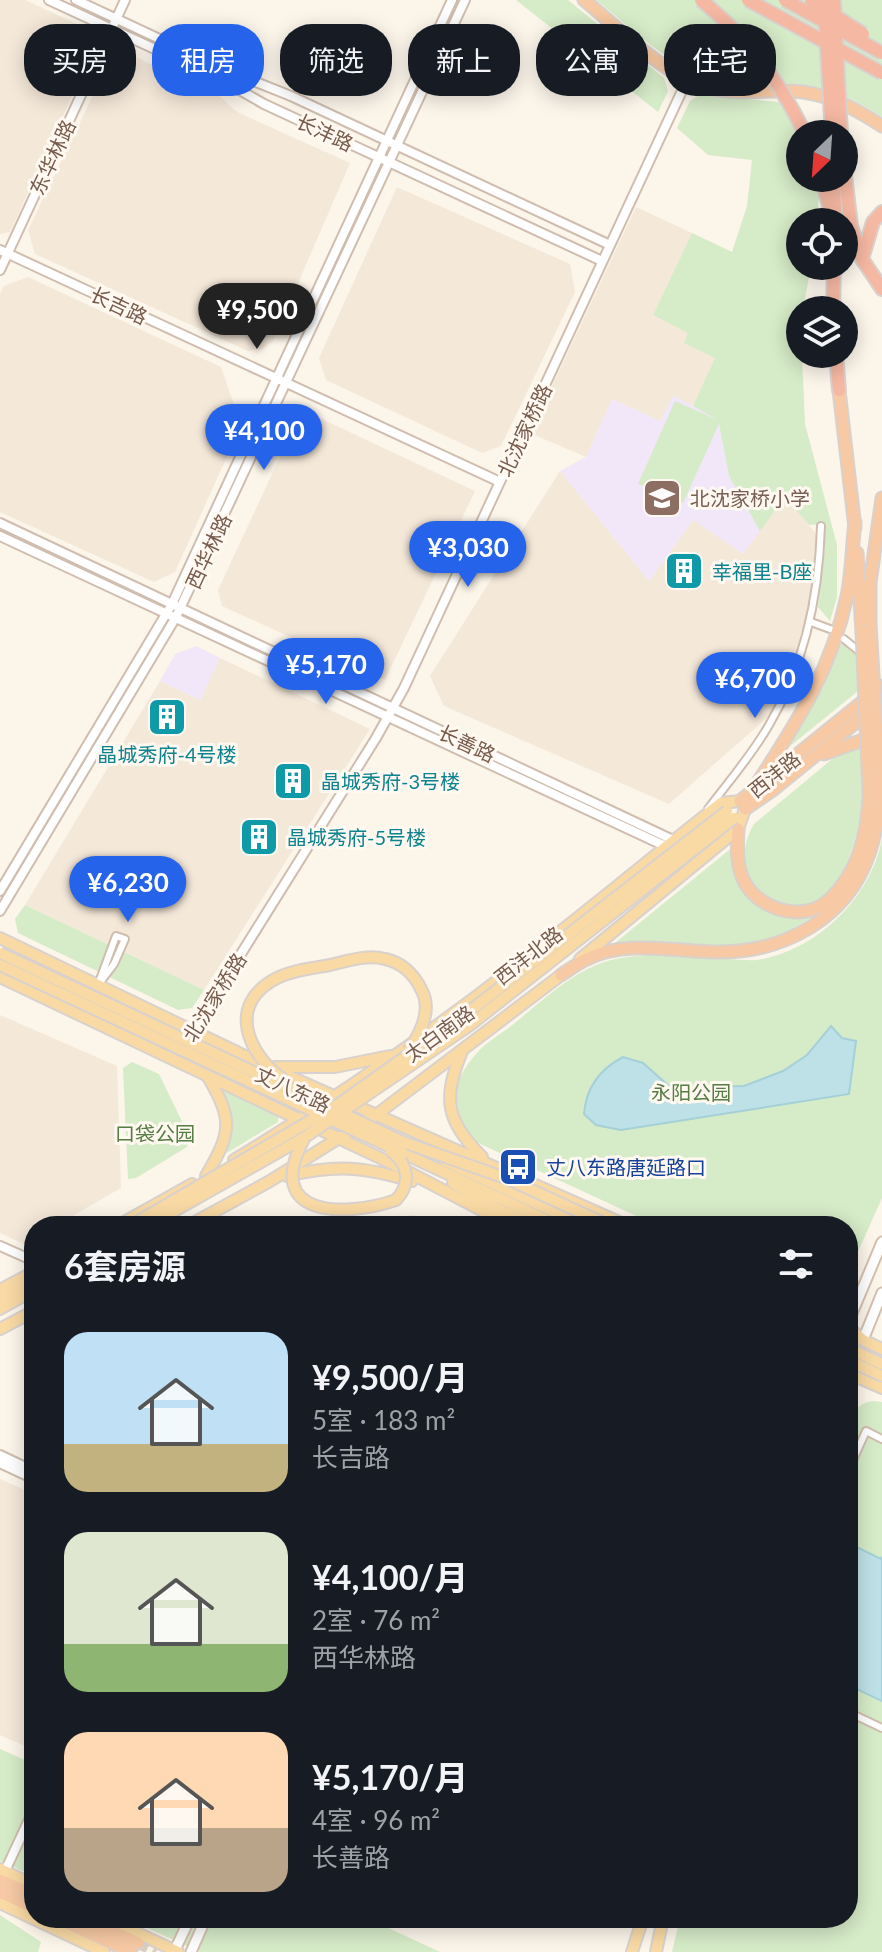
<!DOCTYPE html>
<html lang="zh">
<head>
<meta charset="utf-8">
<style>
	:root { --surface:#171b24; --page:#242831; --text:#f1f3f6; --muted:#9ea1a6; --accent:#2563eb }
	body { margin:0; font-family:Lato,"Noto Sans SC",sans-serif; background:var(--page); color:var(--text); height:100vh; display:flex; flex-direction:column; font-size:30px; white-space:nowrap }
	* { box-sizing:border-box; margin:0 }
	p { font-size:26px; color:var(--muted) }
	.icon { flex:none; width:44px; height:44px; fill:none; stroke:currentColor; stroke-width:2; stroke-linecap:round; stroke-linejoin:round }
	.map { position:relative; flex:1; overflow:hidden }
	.side { position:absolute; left:24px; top:1216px; width:834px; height:712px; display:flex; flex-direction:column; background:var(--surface); border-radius:32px; box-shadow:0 4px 20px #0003 }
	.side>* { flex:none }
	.hud { position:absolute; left:24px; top:24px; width:834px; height:72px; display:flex; gap:16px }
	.needle { width:52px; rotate:205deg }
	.tools { position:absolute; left:786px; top:120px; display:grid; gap:16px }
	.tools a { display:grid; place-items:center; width:72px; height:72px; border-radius:50%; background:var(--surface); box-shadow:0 4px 20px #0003; font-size:40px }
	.price { position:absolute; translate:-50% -68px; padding:0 18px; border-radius:28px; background:var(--accent); color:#fff; font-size:26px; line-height:52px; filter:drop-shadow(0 2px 4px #0008) }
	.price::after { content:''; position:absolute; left:50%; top:48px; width:24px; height:18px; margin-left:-12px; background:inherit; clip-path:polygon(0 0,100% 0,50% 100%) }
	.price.current { background:#222; color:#fff }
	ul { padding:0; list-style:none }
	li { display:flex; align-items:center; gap:24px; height:200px; padding:0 40px }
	li span { display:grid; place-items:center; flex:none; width:224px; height:160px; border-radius:24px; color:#555 }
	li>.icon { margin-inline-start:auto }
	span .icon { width:96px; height:96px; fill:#fffc; stroke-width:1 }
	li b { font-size:34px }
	h2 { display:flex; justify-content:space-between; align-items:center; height:96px; padding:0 40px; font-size:34px }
	.chip { padding:0 28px; border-radius:32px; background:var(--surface); box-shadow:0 4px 20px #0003; font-size:28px; line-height:72px }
	.chip.current { background:var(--accent); color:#fff }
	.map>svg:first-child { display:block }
</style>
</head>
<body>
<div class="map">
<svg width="882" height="1952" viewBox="0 0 882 1952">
	<rect width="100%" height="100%" fill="#fcf5ea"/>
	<!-- residential -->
	<path fill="#f4e8d9" d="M0,0h25l63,29 6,19 -84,184 -10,2z
		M116,48l102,47 19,17 113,51 -77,178 -11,8 -14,2 -213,-97 -7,-24z
		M397,187l173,77 5,28 -74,154 -19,7 -156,-73 -7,-22z
		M636,207l56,26 -39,82 36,18 -4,10 31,15 -23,48 -20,-9 -13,24 -48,-22 -26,58 -56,-24z
		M28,277l193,90 20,58 -66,147 -21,10 -154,-70v-218l4,-8z
		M309,413l166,78 -90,189 -163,-74 -4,-16 75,-161z
		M560,471l89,110 44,-61 92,-23 34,40 -13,80 -11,38 -13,27 -5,27 -108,95 -225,-98 -14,-30z
		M220,658l150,71 -166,261 -179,-85 135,-224 40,19z
		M0,1015l117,51 4,122 -66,38h-21v12l-10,6 -24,-11z
		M414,1215l21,11h-130l86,-7z
		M0,1479l34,15v256l-34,-15z"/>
	<!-- education -->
	<path fill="#f2e7f9" d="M673,396l45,22 11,58 31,55 -17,23 -50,-34 -44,61 -89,-110 26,-14 26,-58 48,22z
		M197,646l23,12 -20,42 -40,-19 15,-27z"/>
	<!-- green -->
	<path fill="#d6ebc8" d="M516,0h52l96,78 4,13 -10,21z
		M596,0h286v117c-29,-19 -56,-32 -91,-33 -26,-2 -53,2 -79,-6 -45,-12 -80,-50 -116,-78z
		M699,95l81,7 20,39v37h14l5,17 -2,27h-17v44h11l-8,44h-3l5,114 32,121v52l-7,24 -12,-14 7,-59 -1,-24 -15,1 -24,-28 -25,34 -31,-55 -10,-52 -36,79 -45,-19 37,-83 43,19 -25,-14 22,-48 -31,-15 4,-10 -35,-18 39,-82 40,19 15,-46 5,-46 -44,-5 -31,-27 13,-27z
		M842,643l14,12 2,36 -69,56 33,-58z
		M861,745c0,29 3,63 -5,92 -6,20 -17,51 -36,63 -46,28 -97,-25 -66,-76l83,-69z
		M882,839v359l-34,76v-48h-190l-184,-85c-12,-16 -21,-35 -16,-56 3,-12 10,-22 18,-31 9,-11 23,-19 34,-27 30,-24 63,-57 101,-67 37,-9 78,-3 116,-1 9,0 21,2 30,1 60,-9 114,-63 125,-121z
		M734,846c-3,30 15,44 35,64l51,2 -37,23 -35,12 -133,-4z
		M25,905l179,85 -12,18 -14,2 -160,-77 -3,-14z
		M132,1062l27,12 31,64 -3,9 -51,31 -8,1 -5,-111z
		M221,1088l58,26 -1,8 -53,32 7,-25z
		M873,1401l9,1v550h-210l8,-34h168v-494c6,-13 10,-21 25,-23z
		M0,1749l34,15v112l-34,-15z
		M0,1915l41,27 -3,10h-38z
		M125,1918h242l73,34h-240z"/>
	<!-- water -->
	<path fill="#bee1e7" stroke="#a5d0d8" stroke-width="2" d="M831,1026l11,12 14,3 -7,53 -228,36 -25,-5 -12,-11c2,-26 16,-45 39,-57l20,6 26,23 19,2 56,-2 39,-15 24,-16z
		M848,1543l33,16 1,-2v144l-34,-16z"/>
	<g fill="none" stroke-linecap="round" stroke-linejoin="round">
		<!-- trunk-tunnel -->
		<path stroke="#dbcfc3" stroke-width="11" stroke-dasharray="11 5.5" stroke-linecap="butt" d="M138,1943l18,9"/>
		<!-- minor casing -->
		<g stroke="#cfbeaf" stroke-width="10">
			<path id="minor" d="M811,622l19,7
				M844,639l17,14
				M708,809c21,-28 44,-54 61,-84 36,-61 50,-129 52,-199
				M116,936l9,3 -11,25 -16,21z
				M848,1471l18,-40 16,8
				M848,1712l34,16"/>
		</g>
		<!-- tertiary casing -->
		<g stroke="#cfbeaf" stroke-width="12">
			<path id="tertiary" d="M49,0l175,81 40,23 338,157
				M76,0l152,71 63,25 319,149
				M0,250l500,232
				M0,270l125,-270
				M0,523l673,317
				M0,536l665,310
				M0,891l172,-287 280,-604
				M0,911l176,-294 289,-617
				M184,1045l192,-307 28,-50 283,-608
				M0,1246l34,15
				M0,1455l34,16
				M0,1463l34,16
				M5,1871l29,-62"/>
		</g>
		<!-- secondary casing -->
		<g stroke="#d5c0af" stroke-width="13">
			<path id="secondary" d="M848,1323l34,-81
				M863,1340l19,-47
				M174,1952l16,-34
				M191,1952l15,-34"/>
		</g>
		<!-- primary casing -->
		<g stroke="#d9d1cd" stroke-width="14">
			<path id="primary" d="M0,938l268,129 360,159
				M580,959l158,-130 7,-20
				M0,977l395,188 117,61
				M462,1051c-20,49 -16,69 20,106
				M275,1067h60l55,-11
				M403,1153l156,73
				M234,1160c96,-58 188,-121 277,-190 71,-54 140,-112 210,-167l19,-2
				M445,1161l140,65
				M206,1176c25,-43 28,-55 2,-99
				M287,1176c50,-12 77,-9 125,5
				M453,1183l43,25 39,18
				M117,1226l75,-42
				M188,1226l82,-45 106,-66 189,-143
				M0,1290l34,-18
				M0,1299l34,-19
				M0,1309l34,-19
				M848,1327l15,13 19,9
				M0,1329l34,-18
				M848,1373l34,15
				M848,1375l9,-21
				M0,1869l34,16
				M0,1903l104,49
				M106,1918l72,34
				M632,1952l11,-34
				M656,1952l7,-34"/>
		</g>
		<!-- trunk casing -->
		<g stroke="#d9d1cd" stroke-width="15">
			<path id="trunk" d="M584,0c36,29 81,77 126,88 31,8 62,0 93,4 30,4 54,18 79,34
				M839,390l16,138
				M857,553l5,79
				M870,624v-41l12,-85
				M824,754l58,-21
				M751,793c42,-65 80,-120 96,-197 5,-24 5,-50 8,-74
				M740,801l142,-115
				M745,809l29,-20 108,-88
				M738,829c-1,18 -2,38 7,54 16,28 61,40 85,16 29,-27 38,-68 39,-106
				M561,975c8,-5 17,-12 26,-16 40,-20 90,-7 133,-7 65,0 127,-34 149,-98 7,-19 9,-40 11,-60
				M0,1880l34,15
				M0,1892l34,16
				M57,1918l74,34
				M83,1918l55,25"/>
		</g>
		<!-- motorway casing -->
		<g stroke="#d9d1cd" stroke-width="16">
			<path id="motorway" d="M844,167l7,59 11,33 20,30
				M821,178l13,44
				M834,178l1,33
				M862,259l11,-37 9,-10
				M833,310l1,-44
				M836,354l3,36"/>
		</g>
		<!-- minor -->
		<use href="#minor" stroke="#fff" stroke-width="6"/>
		<!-- tertiary -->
		<use href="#tertiary" stroke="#fff" stroke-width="8"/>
		<!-- secondary -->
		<use href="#secondary" stroke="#fff" stroke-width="9"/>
		<!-- primary -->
		<use href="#primary" stroke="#f9daa5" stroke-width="10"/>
		<!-- trunk -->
		<use href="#trunk" stroke="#f7c9a4" stroke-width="11"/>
		<!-- motorway -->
		<use href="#motorway" stroke="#f5b8a3" stroke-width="12"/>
		<!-- primary-bridge casing -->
		<g stroke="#d9d1cd" stroke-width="14" stroke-linecap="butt">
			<path id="primary-bridge" d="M0,953l403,189 105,37 102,47
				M0,965l403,188
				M284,1080c-37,-26 -58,-76 -7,-102 16,-8 36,-10 53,-13 18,-4 37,-11 55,-6 16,3 29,15 36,30 12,21 0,44 -13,62
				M304,1139c-42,78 40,79 92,61 15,-16 13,-35 -5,-49
				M130,1226l209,-122 136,-97 252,-196
				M148,1226l157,-89 165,-112 264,-207
				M848,1348l34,16
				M848,1360l34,16"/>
		</g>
		<!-- trunk-bridge casing -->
		<g stroke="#d9d1cd" stroke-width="15" stroke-linecap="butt">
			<path id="trunk-bridge" d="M870,624l10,170
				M862,632l7,161"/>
		</g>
		<!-- motorway-bridge casing -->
		<g stroke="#d9d1cd" stroke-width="16" stroke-linecap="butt">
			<path id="motorway-bridge" d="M701,0c46,37 79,81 104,134
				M748,0l134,73
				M785,0l97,53
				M811,0l52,34
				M824,0l8,134
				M834,0l7,134"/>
		</g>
		<!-- primary-bridge -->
		<use href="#primary-bridge" stroke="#f9daa5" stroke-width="10"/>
		<!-- trunk-bridge -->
		<use href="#trunk-bridge" stroke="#f7c9a4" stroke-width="11"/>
		<!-- motorway-bridge -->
		<use href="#motorway-bridge" stroke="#f5b8a3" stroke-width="12"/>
	</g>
	<!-- icons -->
	<defs>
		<g id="school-square" transform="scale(2)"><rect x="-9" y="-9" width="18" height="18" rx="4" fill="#8d6e63" stroke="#fff9f1"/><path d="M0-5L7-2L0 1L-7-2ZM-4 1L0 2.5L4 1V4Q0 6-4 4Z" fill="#fff"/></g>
		<g id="building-square" transform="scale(2)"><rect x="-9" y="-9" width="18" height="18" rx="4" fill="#0f9aa8" stroke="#fff9f1"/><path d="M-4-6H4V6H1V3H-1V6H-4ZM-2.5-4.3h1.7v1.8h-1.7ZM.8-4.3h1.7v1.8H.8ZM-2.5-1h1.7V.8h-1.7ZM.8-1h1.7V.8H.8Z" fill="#fff"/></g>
		<g id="bus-square" transform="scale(2)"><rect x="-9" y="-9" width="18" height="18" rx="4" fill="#1a4fb4" stroke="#fff9f1"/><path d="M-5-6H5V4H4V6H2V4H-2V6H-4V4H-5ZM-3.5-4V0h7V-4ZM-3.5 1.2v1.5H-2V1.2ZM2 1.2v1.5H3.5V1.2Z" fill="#fff"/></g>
	</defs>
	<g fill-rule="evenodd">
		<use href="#school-square" x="662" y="498"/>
		<use href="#building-square" x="684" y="571"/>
		<use href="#building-square" x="167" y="717"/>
		<use href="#building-square" x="293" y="781"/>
		<use href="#building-square" x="259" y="837"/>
		<use href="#bus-square" x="518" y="1167"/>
	</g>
	<g text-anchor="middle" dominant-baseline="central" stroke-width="6" stroke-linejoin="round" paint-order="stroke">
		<!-- street labels -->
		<g font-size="20" fill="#785c4d" stroke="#fff9f1">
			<text transform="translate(325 132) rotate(25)">长沣路</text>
			<text transform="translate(52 157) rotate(-65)">东华林路</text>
			<text transform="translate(119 305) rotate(25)">长吉路</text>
			<text transform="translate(524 430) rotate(-65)">北沈家桥路</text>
			<text transform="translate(208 551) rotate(-65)">西华林路</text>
			<text transform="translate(467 743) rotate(25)">长善路</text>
			<text transform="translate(774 774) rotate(-39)">西沣路</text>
			<text transform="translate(528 955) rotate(-38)">西沣北路</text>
			<text transform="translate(214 997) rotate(-58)">北沈家桥路</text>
			<text transform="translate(439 1033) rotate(-36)">太白南路</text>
			<text transform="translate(293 1089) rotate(25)">丈八东路</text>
		</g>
		<!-- education labels -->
		<g font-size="20" fill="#785e54" stroke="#fff9f1" text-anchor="start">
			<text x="690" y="498">北沈家桥小学</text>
		</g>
		<!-- culture labels -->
		<g font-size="20" fill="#0d838f" stroke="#fff9f1" text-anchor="start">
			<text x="712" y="571">幸福里-B座</text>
			<text x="167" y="754" text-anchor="middle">晶城秀府-4号楼</text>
			<text x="321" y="781">晶城秀府-3号楼</text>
			<text x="287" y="837">晶城秀府-5号楼</text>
		</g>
		<!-- park labels -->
		<g font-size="20" fill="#557d44" stroke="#fff9f1">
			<text x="691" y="1092">永阳公园</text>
			<text x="155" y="1133">口袋公园</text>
		</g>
		<!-- transit labels -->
		<g font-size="20" fill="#164399" stroke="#fff9f1" text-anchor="start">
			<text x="546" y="1167">丈八东路唐延路口</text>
		</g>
	</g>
</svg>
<div class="tools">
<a><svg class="needle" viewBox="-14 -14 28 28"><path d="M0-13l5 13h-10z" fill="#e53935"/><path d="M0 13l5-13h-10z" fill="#9ea1a6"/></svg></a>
<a><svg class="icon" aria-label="locate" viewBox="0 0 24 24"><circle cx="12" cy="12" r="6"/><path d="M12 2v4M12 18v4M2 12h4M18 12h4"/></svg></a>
<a><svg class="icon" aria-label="layers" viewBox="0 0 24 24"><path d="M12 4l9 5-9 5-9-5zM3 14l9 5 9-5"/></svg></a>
</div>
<b class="price current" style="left:257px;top:351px">¥9,500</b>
<b class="price" style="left:264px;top:472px">¥4,100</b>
<b class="price" style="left:468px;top:589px">¥3,030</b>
<b class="price" style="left:326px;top:706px">¥5,170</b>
<b class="price" style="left:755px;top:720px">¥6,700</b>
<b class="price" style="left:128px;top:924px">¥6,230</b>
<div class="hud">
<a class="chip">买房</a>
<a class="chip current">租房</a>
<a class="chip">筛选</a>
<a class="chip">新上</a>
<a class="chip">公寓</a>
<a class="chip">住宅</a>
</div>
<section class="side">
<h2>6套房源<svg class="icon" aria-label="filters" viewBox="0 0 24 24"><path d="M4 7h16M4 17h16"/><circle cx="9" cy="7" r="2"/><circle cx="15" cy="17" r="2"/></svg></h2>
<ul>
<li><span style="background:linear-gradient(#bfe0f5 70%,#c2b280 0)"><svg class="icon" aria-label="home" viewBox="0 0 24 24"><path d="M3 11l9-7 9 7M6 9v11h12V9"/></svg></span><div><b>¥9,500/月</b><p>5室 · 183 m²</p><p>长吉路</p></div></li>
<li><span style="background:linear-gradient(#dfe7d0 70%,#8fb573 0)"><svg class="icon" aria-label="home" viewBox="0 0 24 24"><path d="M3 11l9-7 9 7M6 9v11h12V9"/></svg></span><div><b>¥4,100/月</b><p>2室 · 76 m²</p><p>西华林路</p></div></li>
<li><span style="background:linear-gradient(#ffd9b3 60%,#b9a48a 0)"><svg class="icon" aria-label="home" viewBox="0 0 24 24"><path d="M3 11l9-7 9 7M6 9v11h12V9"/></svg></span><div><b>¥5,170/月</b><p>4室 · 96 m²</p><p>长善路</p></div></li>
</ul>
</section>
</div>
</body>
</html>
